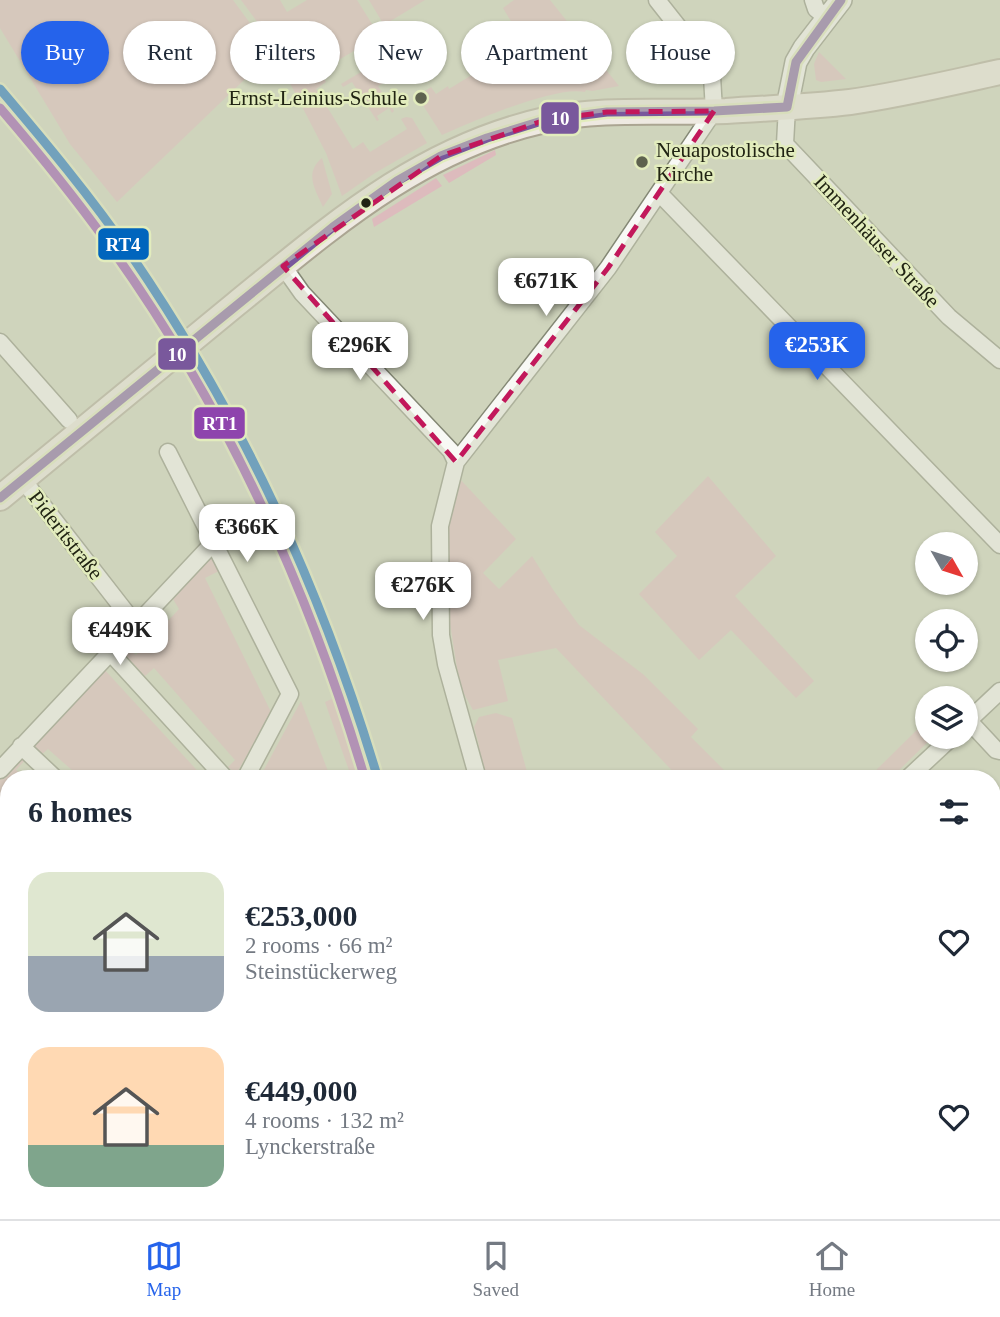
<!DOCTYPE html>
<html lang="en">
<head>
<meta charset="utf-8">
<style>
	:root { --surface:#fff; --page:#f2f2f3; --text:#1f2937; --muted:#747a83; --line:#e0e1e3; --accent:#2563eb }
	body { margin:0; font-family:Georgia,serif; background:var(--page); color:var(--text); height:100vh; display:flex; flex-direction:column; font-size:26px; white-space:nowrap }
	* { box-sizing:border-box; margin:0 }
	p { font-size:23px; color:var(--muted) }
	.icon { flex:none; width:38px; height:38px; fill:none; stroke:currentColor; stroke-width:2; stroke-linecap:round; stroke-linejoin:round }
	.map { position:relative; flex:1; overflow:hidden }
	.drawer { position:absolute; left:0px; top:770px; width:1001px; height:450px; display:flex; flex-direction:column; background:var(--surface); border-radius:28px 28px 0 0; box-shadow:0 2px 5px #0004 }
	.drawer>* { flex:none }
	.hud { position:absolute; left:21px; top:21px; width:959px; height:63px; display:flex; gap:14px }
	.needle { width:46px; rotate:129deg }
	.tools { position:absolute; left:915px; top:532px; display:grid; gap:14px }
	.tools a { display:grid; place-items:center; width:63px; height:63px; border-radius:50%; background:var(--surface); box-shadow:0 2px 5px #0004; font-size:35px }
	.price { position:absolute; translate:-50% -60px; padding:0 16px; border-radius:14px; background:#fff; color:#222; font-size:23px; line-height:46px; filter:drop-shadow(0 2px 4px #0008) }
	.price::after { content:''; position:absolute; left:50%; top:42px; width:21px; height:16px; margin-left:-10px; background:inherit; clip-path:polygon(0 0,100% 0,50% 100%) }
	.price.active { background:var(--accent); color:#fff }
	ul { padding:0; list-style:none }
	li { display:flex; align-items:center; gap:21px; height:175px; padding:0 28px }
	li span { display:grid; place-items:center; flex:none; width:196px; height:140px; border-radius:21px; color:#555 }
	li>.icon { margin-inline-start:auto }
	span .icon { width:84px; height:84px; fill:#fffc; stroke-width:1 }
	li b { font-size:30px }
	h2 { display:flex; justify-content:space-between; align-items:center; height:84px; padding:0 28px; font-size:30px }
	.tag { padding:0 24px; border-radius:32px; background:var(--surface); box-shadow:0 2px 5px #0004; font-size:24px; line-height:63px }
	.tag.active { background:var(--accent); color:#fff }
	.menu { display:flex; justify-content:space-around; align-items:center; height:98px; border-top:2px solid var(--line); background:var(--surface); font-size:19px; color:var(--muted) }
	.menu a { display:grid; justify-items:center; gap:4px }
	.menu .active { color:var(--accent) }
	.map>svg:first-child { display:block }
</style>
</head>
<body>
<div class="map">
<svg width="1000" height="1219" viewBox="0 0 1000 1219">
	<rect width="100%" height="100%" fill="#cfd4bc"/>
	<!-- green -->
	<path fill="#ddbbbd" d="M0,0h233l22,30 13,27 -151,145 -47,-58 -70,-116z
		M241,0h39l7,12 20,-12h50l22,35 -4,14 -5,4 -6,-8 -39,23 -12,-19 -5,3 18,30 -10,7 37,60 10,-7 7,10 37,-23 -6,-10 5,-2 6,1 15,25 -52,30 -33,23 -16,-43 -65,-126z
		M369,0h56l-41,25z
		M514,0h36l69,86 -27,5 -6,-1 -1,2c-29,-7 -114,30 -143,43l-25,-39 14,-9 5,7 12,-8 1,3 75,-46 -21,-35z
		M819,52l27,27 -25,3 -5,-2 -2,-16z
		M376,63l2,2 -9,6 7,11 9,-5 3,3 -10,6 16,25 -2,2 -3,-5 -12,8 2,4 -2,1 -25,-39 -9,5 -2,-3z
		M495,150l1,5 -47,28 -6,-8z
		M322,158l10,36 -9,13c-8,-18 -19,-34 -1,-49z
		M436,178l6,8 -68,41 -2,-8z
		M708,476l68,80 -41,40 79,85 -18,17 -65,-68 -32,30 -60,-66 38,-38 -22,-24z
		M458,477l58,62 -33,34 16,16 33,-33 22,35 25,34 65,50 54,54 -7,8 42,42h-53l-124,-131 -58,12 10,41 -35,9 -10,-18 -6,-24 -8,-51 -2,-86z
		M211,555l8,16 -14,7 66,134 -33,59 -4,1 -6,-5 7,-7 -81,-92 -9,8 -25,-26 5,-5 11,10 43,-46 -9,-15z
		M103,668l102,111h-123l-34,-30 -7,6 -9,-8z
		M348,692l26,87h-22l-27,-77z
		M301,701l30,78h-72z
		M496,713l16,5 17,61h-45l-8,-31 3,-3 -5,-18 5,-10z
		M927,720l1,17h5l-43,42h-23z
		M23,755l4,3 -11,12 11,9h-18v195l-9,-4v-190z
		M992,841l8,8v90l-8,-8z
		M0,1025l9,5v166l-4,8 -5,-2 5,-9 -5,-4z
		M51,1211h164l-4,8h-156l-6,-3z
		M265,1211h60l-5,8h-59z
		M748,1211h47l8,8h-63z"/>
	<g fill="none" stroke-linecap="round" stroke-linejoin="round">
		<!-- street casing -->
		<g stroke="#848875" stroke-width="19">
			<path id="street" d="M813,0l3,9 11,9
				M787,107l-2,37 164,173 51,43
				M660,194l340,351
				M283,266l19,27 149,158 5,11 -16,64 1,109 5,29 32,115
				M0,342l69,78
				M168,452l122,242 -45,85
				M456,462l152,-194 106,-157 -2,-35 -25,-38 -30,-38
				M23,480l112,144
				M109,651l117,128
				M969,721l27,29 4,1
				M966,723l34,-32
				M21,746l35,33
				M0,770l215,-229
				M907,779l45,-42
				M992,966l8,-9
				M0,979l9,5
				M992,1055l8,7
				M992,1175l8,-7
				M0,1210l21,9
				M525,1211v8
				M691,1211l7,8
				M33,1219l3,-8
				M252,1219l5,-8
				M725,1219l9,-8
				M943,1219l9,-8"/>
		</g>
		<!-- secondary casing -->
		<g stroke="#848875" stroke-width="24">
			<path id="secondary" d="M787,107l9,-45 8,-14 37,-48"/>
		</g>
		<!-- primary casing -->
		<g stroke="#aba592" stroke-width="28">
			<path id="primary" d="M0,498c79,-64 157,-130 236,-194 96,-78 184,-156 309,-184 60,-13 120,-6 181,-9 41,-3 83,-4 124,-9 50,-7 100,-19 150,-30"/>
		</g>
		<!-- street -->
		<use href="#street" stroke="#f8f9f5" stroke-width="16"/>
		<!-- secondary -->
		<use href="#secondary" stroke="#f8f9f5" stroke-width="21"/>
		<!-- primary -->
		<use href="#primary" stroke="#eee9e1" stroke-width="24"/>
		<!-- bus-1 casing -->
		<g stroke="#e2ecbd" stroke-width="14">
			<path id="bus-1" d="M787,107l9,-45 45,-62
				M0,498l333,-271 64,-46 44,-25 46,-18 58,-18 62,-8 107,-1 73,-4"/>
		</g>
		<!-- bus-1 -->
		<use href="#bus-1" stroke="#79589c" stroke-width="9"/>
		<!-- tram-1 casing -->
		<g stroke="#e2ecbd" stroke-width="14">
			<path id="tram-1" d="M0,89c46,54 91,108 131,166 112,164 190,333 247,524"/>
		</g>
		<!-- tram-2 casing -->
		<g stroke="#e2ecbd" stroke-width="14">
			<path id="tram-2" d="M0,108c37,43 73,87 106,133 118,163 202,345 259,538"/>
		</g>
		<!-- tram-1 -->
		<use href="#tram-1" stroke="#0065bd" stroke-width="9"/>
		<!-- tram-2 -->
		<use href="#tram-2" stroke="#8e44ad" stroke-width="9"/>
	</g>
	<!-- marked area -->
	<path d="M0 0H1000V1219H0ZM714,111l-106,157 -152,194 -173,-196 158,-110 104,-36 62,-8z" fill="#cfd4bc" fill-opacity=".55" fill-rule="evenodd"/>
	<path fill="none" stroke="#c2185b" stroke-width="5" stroke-dasharray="14 9" stroke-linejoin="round" d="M714,111l-106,157 -152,194 -173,-196 158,-110 104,-36 62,-8z"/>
	<!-- markers -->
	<g fill="#5e624e" stroke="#e2ecbd" stroke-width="2.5">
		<circle cx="421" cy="98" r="7"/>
		<circle cx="642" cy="162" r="7"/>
	</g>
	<circle fill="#212413" stroke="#e2ecbd" stroke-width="2.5" cx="366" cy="203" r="6"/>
	<g text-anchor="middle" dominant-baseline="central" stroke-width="5" stroke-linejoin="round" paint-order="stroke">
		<!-- poi labels -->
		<g font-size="21" fill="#212413" stroke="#e2ecbd" text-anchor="end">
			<text x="407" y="98">Ernst-Leinius-Schule</text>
			<text x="656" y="150" text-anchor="start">Neuapostolische<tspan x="656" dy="24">Kirche</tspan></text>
		</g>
		<!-- street labels -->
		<g font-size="21" fill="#212413" stroke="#e2ecbd">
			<text transform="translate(877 241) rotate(47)">Immenhäuser Straße</text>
			<text transform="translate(66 535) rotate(52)">Pideritstraße</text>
		</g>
	</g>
	<g stroke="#e2ecbd" stroke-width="2.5">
		<rect x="540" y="101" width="40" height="34" rx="7" fill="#79589c"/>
		<rect x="97" y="227" width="53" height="34" rx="7" fill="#0065bd"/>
		<rect x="157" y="337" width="40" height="34" rx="7" fill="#79589c"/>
		<rect x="193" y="406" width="53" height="34" rx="7" fill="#8e44ad"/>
	</g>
	<g font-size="19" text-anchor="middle" font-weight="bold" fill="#fff">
		<text x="560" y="125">10</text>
		<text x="123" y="251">RT4</text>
		<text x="177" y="361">10</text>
		<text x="220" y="430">RT1</text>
	</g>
</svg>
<div class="tools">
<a><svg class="needle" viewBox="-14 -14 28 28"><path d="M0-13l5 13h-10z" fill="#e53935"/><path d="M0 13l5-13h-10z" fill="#747a83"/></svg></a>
<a><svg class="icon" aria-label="locate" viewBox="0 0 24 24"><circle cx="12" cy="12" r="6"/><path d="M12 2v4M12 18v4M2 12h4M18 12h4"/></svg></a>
<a><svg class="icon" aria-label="layers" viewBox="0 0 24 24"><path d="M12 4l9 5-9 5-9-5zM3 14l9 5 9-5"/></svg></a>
</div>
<b class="price" style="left:546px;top:318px">€671K</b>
<b class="price" style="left:360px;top:382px">€296K</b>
<b class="price active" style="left:817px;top:382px">€253K</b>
<b class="price" style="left:247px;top:564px">€366K</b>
<b class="price" style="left:423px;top:622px">€276K</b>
<b class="price" style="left:120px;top:667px">€449K</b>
<div class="hud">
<a class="tag active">Buy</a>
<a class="tag">Rent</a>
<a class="tag">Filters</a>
<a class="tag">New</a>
<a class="tag">Apartment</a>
<a class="tag">House</a>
</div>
<section class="drawer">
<h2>6 homes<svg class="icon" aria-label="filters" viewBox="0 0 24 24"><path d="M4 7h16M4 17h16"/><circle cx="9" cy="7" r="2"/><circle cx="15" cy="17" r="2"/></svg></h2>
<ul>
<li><span style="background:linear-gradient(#dfe7d0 60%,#9aa5b1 0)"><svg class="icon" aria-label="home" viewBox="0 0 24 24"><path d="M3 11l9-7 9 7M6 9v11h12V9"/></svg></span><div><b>€253,000</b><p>2 rooms · 66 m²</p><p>Steinstückerweg</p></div><svg class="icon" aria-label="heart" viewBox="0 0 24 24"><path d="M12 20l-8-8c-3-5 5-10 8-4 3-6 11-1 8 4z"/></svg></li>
<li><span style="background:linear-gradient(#ffd9b3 70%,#7fa58c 0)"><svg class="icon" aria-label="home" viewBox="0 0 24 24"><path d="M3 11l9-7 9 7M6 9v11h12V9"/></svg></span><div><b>€449,000</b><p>4 rooms · 132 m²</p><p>Lynckerstraße</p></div><svg class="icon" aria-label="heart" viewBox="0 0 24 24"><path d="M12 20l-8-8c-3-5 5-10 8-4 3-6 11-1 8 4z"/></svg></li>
</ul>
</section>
</div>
<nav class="menu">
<a class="active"><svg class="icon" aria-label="map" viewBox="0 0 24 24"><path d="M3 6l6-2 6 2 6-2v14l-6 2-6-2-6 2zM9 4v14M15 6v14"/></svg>Map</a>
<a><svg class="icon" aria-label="saved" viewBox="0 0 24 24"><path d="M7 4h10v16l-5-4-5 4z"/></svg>Saved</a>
<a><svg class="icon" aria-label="home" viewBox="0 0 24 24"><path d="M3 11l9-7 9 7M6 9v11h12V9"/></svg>Home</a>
</nav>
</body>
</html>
